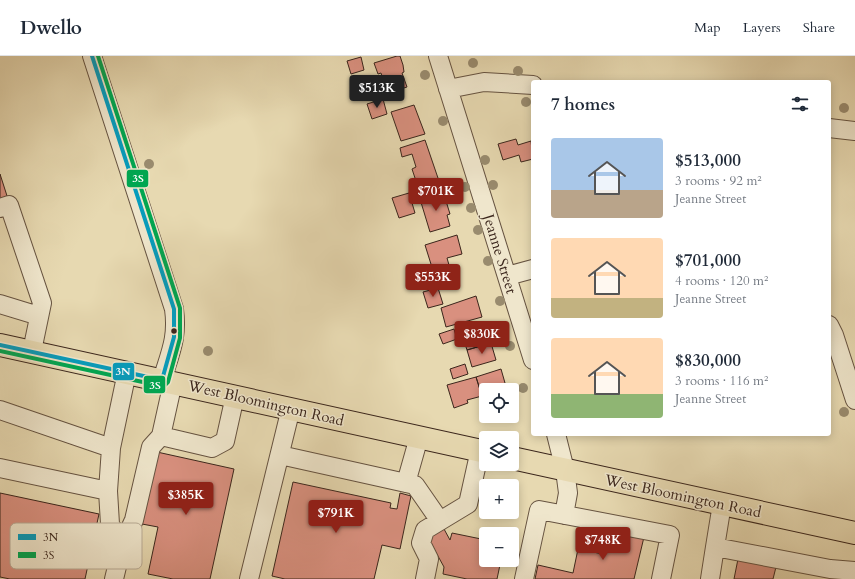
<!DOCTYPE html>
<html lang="en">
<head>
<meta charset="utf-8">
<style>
	:root { --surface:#fff; --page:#f2f2f3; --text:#1f2937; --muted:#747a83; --line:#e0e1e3; --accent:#8f2418 }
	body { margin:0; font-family:Cardo,serif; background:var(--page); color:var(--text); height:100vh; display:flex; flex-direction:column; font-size:15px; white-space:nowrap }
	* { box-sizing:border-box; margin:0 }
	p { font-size:13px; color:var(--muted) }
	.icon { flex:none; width:22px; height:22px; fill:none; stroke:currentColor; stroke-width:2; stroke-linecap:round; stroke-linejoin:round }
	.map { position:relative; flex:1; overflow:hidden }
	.drawer { position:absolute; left:531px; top:24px; width:300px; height:356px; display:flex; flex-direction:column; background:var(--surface); border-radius:4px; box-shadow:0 2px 10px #0003 }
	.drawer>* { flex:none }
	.controls { position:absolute; left:479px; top:327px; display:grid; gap:8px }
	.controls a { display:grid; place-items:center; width:40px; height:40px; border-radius:4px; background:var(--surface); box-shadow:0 2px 10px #0003; font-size:20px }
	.price { position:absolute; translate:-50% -34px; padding:0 9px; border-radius:4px; background:var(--accent); color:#fff; font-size:13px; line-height:26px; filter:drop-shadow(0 1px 2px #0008) }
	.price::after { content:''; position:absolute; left:50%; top:24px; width:12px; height:9px; margin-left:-6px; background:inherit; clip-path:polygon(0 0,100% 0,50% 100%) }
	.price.selected { background:#222; color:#fff }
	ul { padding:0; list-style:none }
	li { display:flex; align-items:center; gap:12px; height:100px; padding:0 20px }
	li span { display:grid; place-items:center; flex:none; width:112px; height:80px; border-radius:4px; color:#555 }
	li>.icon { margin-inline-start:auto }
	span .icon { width:48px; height:48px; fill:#fffc; stroke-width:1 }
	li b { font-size:17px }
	h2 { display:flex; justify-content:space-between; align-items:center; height:48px; padding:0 20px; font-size:17px }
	header { display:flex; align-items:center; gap:24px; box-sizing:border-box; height:56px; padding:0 20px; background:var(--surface); border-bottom:1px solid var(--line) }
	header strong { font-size:19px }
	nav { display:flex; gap:22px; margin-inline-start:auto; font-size:14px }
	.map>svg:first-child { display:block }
</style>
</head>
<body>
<header>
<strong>Dwello</strong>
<nav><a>Map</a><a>Layers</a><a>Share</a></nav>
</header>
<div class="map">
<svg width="855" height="523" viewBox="0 0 855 523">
	<rect width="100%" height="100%" fill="#e7d9b1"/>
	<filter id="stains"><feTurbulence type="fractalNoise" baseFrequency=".005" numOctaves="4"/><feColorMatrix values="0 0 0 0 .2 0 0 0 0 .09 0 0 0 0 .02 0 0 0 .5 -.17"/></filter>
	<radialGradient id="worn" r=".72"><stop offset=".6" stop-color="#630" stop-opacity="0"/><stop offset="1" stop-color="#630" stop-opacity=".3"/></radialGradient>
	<!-- building -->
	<path fill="#d9907f" stroke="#3b261c" d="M397,0h3l3,9 1,7 -2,1 5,14 -20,6 -6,-20 -3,1 -4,-11z
		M361,1l3,13 -13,4 -4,-13z
		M383,43l4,15 -15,5 -5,-15z
		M414,49l11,29 -24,7 -10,-29z
		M516,83l2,6 13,-4 2,18 -12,3 -2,-7 -16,5 -5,-16z
		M425,84l14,41 -21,6 -6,-18 4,-2 -4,-13 -10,3 -2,-9z
		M0,118l8,25 -8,2z
		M409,137l6,20 -16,5 -7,-20z
		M439,137l3,9 4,-1 4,13 -3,1 3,11 -20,6 -10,-33z
		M457,179l5,19 -15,4 4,14 -16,5 -10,-32z
		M438,232l5,16 -15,4 -5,-16z
		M476,240l6,21 -36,10 -5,-19z
		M485,269l6,18 -24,7 -6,-18z
		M454,273l3,10 -14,5 -4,-10z
		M491,287l5,17 -24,7 -5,-17z
		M465,308l3,10 -15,5 -3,-10z
		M501,313l6,21h-21v5l-4,1 -6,-19z
		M476,321l6,19 -15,4 1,3 -14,5 -7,-23z
		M157,396l77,17 -24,110h-37l-25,-5 10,-47 -16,-3z
		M293,426l98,21 -1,5 7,1 3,-16 11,3 -11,53 -18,-4 -8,34h-89l-13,-3z
		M0,437l99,21 -14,65h-75l-10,-2z
		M444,473l6,11 2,-7 34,7v20h15l-4,19h-30l-24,-5 1,-7 -16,-29z
		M609,473l35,8 -10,42h-99l3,-14 35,8 5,-24 25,5z
		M738,503l38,8 -3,12h-39z"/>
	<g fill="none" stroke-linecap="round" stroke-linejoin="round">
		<!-- minor casing -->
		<g stroke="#665341" stroke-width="20">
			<path id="minor" d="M92,0l82,253c4,29 -4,44 -12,71
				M438,0l95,304
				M448,33l36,-7 49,3
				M829,72l26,3
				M0,152l9,-3 33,98 -10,48
				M507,220l26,-7
				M0,248l39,12
				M829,269l5,10 21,65
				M0,354l111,38 16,-76
				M556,378l9,36 3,23 -4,22
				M161,380l51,12 13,-7 10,-45
				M111,392l-3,43 2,33 12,22 -8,33
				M280,399l135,30 25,36
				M0,412l108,23
				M406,427l13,-46
				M722,448l-7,43 115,22 25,2
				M122,490l12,-26 17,-73 10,-11 12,-54
				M249,523l42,-171
				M425,523l4,-20 -8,-16 4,-13 43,-26 12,-54
				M524,523l15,-69 131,25 -9,44
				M710,523l5,-32"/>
		</g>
		<!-- major casing -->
		<g stroke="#3b261c" stroke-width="24">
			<path id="major" d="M0,289l486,107
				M512,402l343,75"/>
		</g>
		<!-- minor -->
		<use href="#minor" stroke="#efe6cc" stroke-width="18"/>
		<!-- major -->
		<use href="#major" stroke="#e7d9b1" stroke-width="22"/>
		<!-- bus-1 casing -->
		<g stroke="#efe6cc" stroke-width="7">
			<path id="bus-1" d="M0,289l162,35 12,-43v-28l-82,-253"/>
		</g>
		<!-- bus-2 casing -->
		<g stroke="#efe6cc" stroke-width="7">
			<path id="bus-2" d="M0,295l161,35 4,-1 3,-3 12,-44v-30l-82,-252"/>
		</g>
		<!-- bus-1 -->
		<use href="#bus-1" stroke="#069cbc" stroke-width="4"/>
		<!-- bus-2 -->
		<use href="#bus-2" stroke="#00a651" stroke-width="4"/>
	</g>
	<!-- trees -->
	<g fill="#998b6e">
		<circle cx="473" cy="7" r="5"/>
		<circle cx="518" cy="15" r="5"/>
		<circle cx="425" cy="19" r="5"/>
		<circle cx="526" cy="46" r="5"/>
		<circle cx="844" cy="52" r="5"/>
		<circle cx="443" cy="65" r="5"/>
		<circle cx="485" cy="104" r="5"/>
		<circle cx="149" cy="108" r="5"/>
		<circle cx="493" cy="129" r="5"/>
		<circle cx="465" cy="131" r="5"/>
		<circle cx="471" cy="152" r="5"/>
		<circle cx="478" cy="174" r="5"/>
		<circle cx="488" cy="205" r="5"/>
		<circle cx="500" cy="245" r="5"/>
		<circle cx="510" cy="290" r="5"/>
		<circle cx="208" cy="295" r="5"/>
		<circle cx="523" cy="332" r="5"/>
		<circle cx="844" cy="356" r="5"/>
	</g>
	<!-- markers -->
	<circle fill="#3b261c" stroke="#efe6cc" stroke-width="1.5" cx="174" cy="275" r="3.5"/>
	<g text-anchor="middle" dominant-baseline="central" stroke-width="3" stroke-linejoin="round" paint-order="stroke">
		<!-- street labels -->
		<g font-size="15" fill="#3b261c" stroke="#efe6cc">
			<text transform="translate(500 198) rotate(73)">Jeanne Street</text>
			<text transform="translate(266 347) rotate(13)">West Bloomington Road</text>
			<text transform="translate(683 440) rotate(12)">West Bloomington Road</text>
		</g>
	</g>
	<!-- legend -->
	<rect x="10" y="467" width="132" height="46" rx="6" fill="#efe6cc" stroke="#b9ac97" stroke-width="1"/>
	<rect x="18" y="478" width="18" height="6" fill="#069cbc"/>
	<rect x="18" y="496" width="18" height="6" fill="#00a651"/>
	<g font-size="11" fill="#3b261c">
		<text x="43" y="485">3N</text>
		<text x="43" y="503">3S</text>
	</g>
	<g stroke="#efe6cc" stroke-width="1.5">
		<rect x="126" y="113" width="23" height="19" rx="4" fill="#00a651"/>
		<rect x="112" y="306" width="23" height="19" rx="4" fill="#069cbc"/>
		<rect x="143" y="319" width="23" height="19" rx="4" fill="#00a651"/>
	</g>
	<g font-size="11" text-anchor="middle" font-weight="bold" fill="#fff">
		<text x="138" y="126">3S</text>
		<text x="123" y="319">3N</text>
		<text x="155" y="333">3S</text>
	</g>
	<rect width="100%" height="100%" filter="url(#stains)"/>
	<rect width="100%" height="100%" fill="url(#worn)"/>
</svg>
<div class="controls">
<a><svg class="icon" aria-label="locate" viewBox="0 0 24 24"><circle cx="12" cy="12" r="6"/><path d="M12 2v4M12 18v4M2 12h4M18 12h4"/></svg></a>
<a><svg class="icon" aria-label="layers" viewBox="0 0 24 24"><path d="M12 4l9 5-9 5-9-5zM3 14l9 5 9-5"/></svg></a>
<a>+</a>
<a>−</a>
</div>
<b class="price selected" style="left:377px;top:53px">$513K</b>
<b class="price" style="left:436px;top:156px">$701K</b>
<b class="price" style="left:433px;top:242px">$553K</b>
<b class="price" style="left:482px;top:299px">$830K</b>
<b class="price" style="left:186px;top:460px">$385K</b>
<b class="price" style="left:336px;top:478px">$791K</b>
<b class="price" style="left:603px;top:505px">$748K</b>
<section class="drawer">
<h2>7 homes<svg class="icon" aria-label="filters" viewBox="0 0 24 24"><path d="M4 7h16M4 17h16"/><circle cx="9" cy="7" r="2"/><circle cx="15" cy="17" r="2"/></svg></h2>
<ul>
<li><span style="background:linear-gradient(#a9c7e8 65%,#b9a48a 0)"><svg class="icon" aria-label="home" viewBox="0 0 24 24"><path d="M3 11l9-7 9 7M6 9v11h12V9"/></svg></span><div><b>$513,000</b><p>3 rooms · 92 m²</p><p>Jeanne Street</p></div></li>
<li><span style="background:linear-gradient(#ffd9b3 75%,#c2b280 0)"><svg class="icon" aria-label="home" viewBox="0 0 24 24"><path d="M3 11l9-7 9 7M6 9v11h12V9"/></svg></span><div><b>$701,000</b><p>4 rooms · 120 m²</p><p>Jeanne Street</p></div></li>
<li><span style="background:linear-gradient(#ffd9b3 70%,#8fb573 0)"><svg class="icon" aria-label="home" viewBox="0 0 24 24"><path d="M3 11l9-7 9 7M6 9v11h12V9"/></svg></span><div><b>$830,000</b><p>3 rooms · 116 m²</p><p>Jeanne Street</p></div></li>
</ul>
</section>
</div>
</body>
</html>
